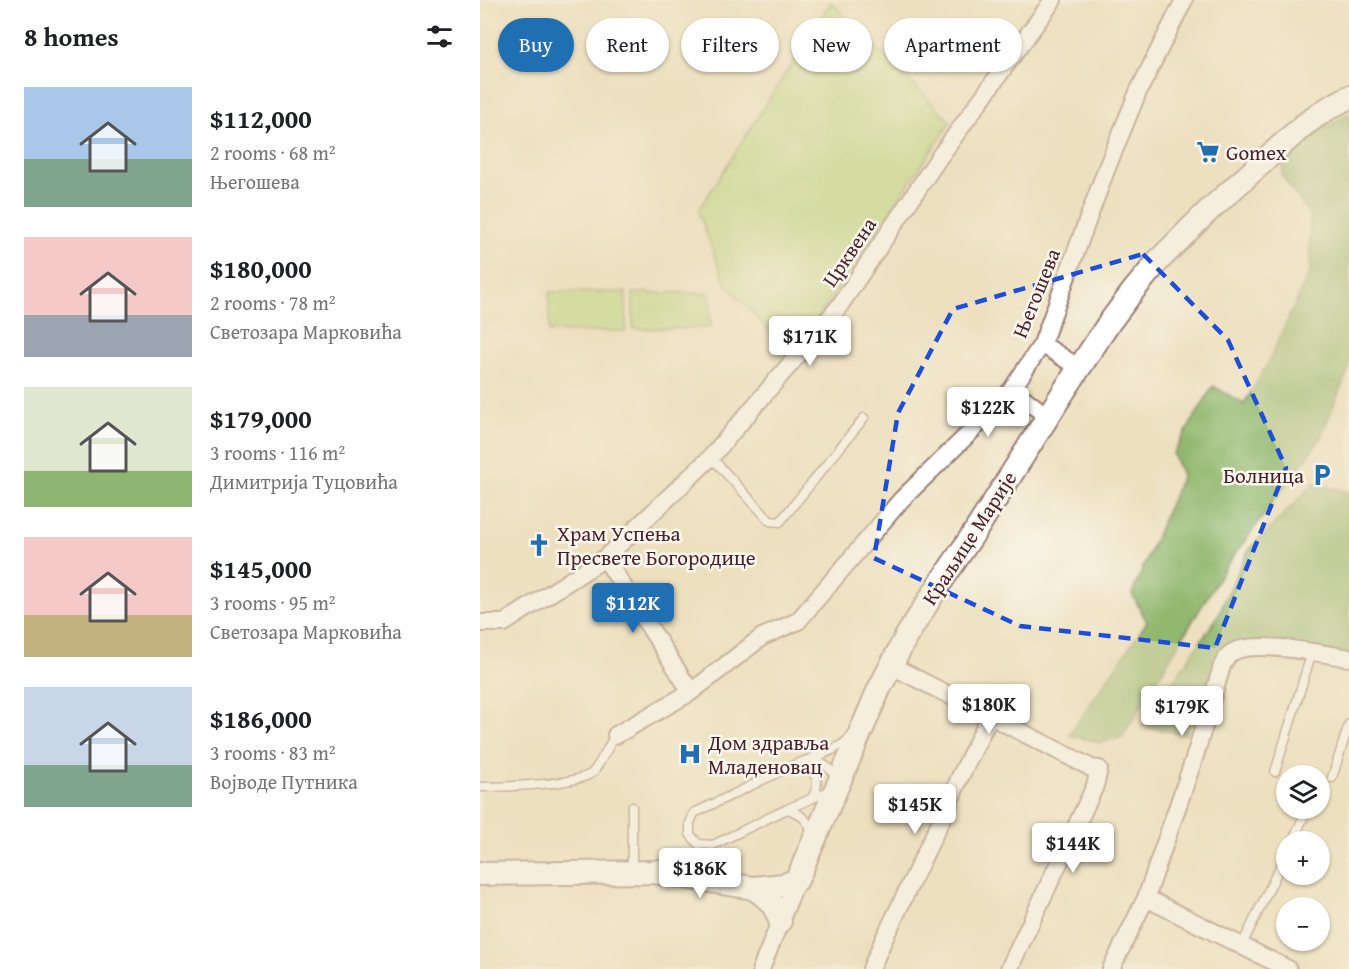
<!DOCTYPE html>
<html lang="en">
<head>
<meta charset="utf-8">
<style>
	:root { --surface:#fff; --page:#f2f2f2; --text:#202124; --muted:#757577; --accent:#1f6fb2 }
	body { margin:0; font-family:"Gentium Book Plus",serif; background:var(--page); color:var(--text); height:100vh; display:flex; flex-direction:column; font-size:22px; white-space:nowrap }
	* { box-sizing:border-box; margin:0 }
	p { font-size:20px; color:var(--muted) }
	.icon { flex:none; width:33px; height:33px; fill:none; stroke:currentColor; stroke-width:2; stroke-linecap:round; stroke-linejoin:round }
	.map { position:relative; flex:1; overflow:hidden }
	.side { display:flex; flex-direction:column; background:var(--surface); width:480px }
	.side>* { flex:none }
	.guide { position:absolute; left:18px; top:18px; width:570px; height:54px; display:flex; gap:12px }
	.tools { position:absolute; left:796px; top:765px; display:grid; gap:12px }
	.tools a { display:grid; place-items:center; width:54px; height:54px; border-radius:50%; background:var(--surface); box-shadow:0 2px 4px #0004; font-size:30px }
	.price { position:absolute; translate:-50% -51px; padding:0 14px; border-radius:6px; background:#fff; color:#222; font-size:20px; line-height:39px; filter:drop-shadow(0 2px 3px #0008) }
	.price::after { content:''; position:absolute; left:50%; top:36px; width:18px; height:14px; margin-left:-9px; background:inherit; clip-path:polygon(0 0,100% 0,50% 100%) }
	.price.on { background:var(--accent); color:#fff }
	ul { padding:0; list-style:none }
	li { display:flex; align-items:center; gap:18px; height:150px; padding:0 24px }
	li span { display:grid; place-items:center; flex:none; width:168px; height:120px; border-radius:0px; color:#555 }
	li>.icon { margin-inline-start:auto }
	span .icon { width:72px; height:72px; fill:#fffc; stroke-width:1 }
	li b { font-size:26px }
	h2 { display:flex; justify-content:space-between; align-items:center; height:72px; padding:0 24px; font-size:26px }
	.tag { padding:0 21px; border-radius:27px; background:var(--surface); box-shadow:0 2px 4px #0004; font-size:21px; line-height:54px }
	.tag.on { background:var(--accent); color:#fff }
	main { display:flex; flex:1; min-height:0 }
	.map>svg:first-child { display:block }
</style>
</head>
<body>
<main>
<section class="side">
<h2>8 homes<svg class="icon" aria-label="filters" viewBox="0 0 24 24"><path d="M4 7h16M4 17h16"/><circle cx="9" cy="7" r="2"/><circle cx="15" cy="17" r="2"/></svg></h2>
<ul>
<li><span style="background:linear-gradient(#a9c7e8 60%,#7fa58c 0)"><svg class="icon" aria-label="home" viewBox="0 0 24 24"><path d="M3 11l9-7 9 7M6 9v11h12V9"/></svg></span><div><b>$112,000</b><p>2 rooms · 68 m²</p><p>Његошева</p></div></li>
<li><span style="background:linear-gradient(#f6c9c9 65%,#9aa5b1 0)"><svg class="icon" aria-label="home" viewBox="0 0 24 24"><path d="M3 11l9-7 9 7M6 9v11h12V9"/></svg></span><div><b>$180,000</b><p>2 rooms · 78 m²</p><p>Светозара Марковића</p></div></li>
<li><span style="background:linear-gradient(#dfe7d0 70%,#8fb573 0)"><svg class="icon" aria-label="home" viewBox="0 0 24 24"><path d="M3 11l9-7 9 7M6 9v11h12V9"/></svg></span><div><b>$179,000</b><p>3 rooms · 116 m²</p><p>Димитрија Туцовића</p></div></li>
<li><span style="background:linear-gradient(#f6c9c9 65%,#c2b280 0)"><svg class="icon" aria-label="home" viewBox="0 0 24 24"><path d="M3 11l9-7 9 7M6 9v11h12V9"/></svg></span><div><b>$145,000</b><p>3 rooms · 95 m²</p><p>Светозара Марковића</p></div></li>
<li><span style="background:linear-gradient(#c9d6e8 65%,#7fa58c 0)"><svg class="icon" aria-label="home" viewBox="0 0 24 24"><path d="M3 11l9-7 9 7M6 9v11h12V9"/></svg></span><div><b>$186,000</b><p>3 rooms · 83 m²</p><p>Војводе Путника</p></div></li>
</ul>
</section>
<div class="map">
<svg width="869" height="969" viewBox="0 0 869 969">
	<rect width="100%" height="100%" fill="#fbf7ec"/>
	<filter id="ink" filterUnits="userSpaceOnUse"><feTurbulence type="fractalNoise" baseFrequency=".0167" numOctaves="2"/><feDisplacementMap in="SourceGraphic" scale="12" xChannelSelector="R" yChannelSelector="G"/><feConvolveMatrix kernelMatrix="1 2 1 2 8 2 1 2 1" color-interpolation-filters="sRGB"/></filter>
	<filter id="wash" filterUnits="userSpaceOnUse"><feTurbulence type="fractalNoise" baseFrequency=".008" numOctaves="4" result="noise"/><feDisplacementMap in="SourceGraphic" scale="24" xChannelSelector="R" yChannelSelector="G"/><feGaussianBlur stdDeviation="1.35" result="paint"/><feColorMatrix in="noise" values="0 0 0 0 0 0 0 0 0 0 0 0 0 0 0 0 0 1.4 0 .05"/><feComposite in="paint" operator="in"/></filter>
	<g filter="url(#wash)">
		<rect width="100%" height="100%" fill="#ede0bf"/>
		<!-- green -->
		<path fill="#b7d77f" stroke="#807b55" stroke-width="1.5" d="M351,2l120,120 -159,234 -67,-73 -27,-72z
			M69,292h77v39l-77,1z
			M153,293h77l1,35 -78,1z"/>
		<!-- forest -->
		<path fill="#91b86e" stroke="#6e6c4c" stroke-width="1.5" d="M869,113v255l-30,73 -93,125 -104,171 -21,6 -32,-8 78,-113 -15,-28 50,-119 -9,-21 40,-68 31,18 23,-39 43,-94v-56l-28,-39 2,-23z
			M834,483l35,9v164l-118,-14 -45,93 -44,-9 74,-107 32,-68z"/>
	</g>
	<g filter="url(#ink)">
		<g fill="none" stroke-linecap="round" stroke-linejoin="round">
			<!-- lane casing -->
			<g stroke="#9c8075" stroke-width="11">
				<path id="lane" d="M231,457l59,64 10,1 84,-104
					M331,759c12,4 21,9 26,21
					M315,765c20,5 28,13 17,33
					M795,772l37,-120
					M852,778l17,-54
					M0,787c21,0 97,-2 112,-14 6,-5 17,-28 22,-36l2,-2
					M352,790l-45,19 -74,36 -15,-1 -8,-10v-11l4,-10c33,-15 65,-32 98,-47 20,-9 43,-13 59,-29
					M152,807v65
					M307,809c13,4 22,11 26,25
					M812,842l14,-30
					M762,945l45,-93"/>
			</g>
			<!-- street casing -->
			<g stroke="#9c8075" stroke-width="20">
				<path id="street" d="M562,344l37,24
					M532,389l36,28
					M125,558l86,134
					M0,623h24l101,-65 106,-101 127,-149 100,-149 115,-159
					M410,665l194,99 7,4 8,1 -4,17 -86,183
					M136,735l75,-43 71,-55 36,-16 103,-121 94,-92 17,-19 30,-45 64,-174 32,-78 46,-92
					M666,898l142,71
					M281,969l36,-89
					M391,969l12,-28 63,-131 14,-33 30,-61
					M631,969l35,-71 48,-139 28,-93c2,-4 4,-9 8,-12 19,-16 94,0 119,4"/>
			</g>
			<!-- secondary casing -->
			<g stroke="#9c8075" stroke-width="26">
				<path id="secondary" d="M173,872l100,16 31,-3 13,-5 82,-191 27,-52 34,-54 36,-53 88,-139 45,-68 24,-32 26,-31 47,-47 98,-88 23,-16 22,-12
					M0,874l173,-2 14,-2
					M273,888c14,9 23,17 27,33"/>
			</g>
			<!-- lane -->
			<use href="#lane" stroke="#fff" stroke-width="8"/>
			<!-- street -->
			<use href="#street" stroke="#fff" stroke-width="16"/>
			<!-- secondary -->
			<use href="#secondary" stroke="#fff" stroke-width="22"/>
		</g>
	</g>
	<!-- marked area -->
	<path d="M0 0H869V969H0ZM663,254l85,86 58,128 -71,180 -195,-22 -146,-68 24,-145 55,-104z" fill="#ede0bf" fill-opacity=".55" fill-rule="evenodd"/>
	<path fill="none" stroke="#1d4ed8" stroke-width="4.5" stroke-dasharray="12 8" stroke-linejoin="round" d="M663,254l85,86 58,128 -71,180 -195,-22 -146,-68 24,-145 55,-104z"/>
	<!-- icons -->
	<defs>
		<g id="supermarket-bare" transform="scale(1.8)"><path d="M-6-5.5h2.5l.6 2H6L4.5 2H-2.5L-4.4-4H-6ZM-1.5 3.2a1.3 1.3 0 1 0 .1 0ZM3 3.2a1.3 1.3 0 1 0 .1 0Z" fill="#1f6fb2" stroke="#fbf7ec" stroke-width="2.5" paint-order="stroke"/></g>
		<g id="parking-bare" transform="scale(1.8)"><path d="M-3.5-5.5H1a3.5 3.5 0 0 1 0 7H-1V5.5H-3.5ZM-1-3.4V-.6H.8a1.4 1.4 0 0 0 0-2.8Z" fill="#1f6fb2" stroke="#fbf7ec" stroke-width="2.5" paint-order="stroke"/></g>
		<g id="church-bare" transform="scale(1.8)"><path d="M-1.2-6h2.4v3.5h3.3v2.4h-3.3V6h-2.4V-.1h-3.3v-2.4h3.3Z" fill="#1f6fb2" stroke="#fbf7ec" stroke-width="2.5" paint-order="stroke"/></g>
		<g id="hospital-bare" transform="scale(1.8)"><path d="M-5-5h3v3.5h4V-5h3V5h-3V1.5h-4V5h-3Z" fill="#1f6fb2" stroke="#fbf7ec" stroke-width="2.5" paint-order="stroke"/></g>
	</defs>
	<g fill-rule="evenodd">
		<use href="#supermarket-bare" x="728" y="152"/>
		<use href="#parking-bare" x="842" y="475"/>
		<use href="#church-bare" x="59" y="545"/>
		<use href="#hospital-bare" x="210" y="754"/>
	</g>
	<g text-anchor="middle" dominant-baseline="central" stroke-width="5" stroke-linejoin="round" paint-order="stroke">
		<!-- poi labels -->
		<g font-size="21" fill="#4a1f2b" stroke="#fbf7ec" text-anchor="start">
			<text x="746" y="152">Gomex</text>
			<text x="824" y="475" text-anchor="end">Болница</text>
			<text x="77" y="533">Храм Успења<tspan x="77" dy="24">Пресвете Богородице</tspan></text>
			<text x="228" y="742">Дом здравља<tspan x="228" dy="24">Младеновац</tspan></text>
		</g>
		<!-- street labels -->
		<g font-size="21" fill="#4a1f2b" stroke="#fbf7ec">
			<text transform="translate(369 252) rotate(-56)">Црквена</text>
			<text transform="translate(556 293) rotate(-68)">Његошева</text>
			<text transform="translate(489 538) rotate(-57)">Краљице Марије</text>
		</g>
	</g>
</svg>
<div class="tools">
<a><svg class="icon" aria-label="layers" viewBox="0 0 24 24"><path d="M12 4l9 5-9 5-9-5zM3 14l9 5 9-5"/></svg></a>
<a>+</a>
<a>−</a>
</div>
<b class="price" style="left:330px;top:367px">$171K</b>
<b class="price" style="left:508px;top:438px">$122K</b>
<b class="price on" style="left:153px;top:634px">$112K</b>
<b class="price" style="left:509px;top:735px">$180K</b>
<b class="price" style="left:702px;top:737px">$179K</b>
<b class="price" style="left:435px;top:835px">$145K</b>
<b class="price" style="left:593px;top:874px">$144K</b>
<b class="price" style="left:220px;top:899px">$186K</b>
<div class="guide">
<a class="tag on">Buy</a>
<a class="tag">Rent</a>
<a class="tag">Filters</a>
<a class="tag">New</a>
<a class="tag">Apartment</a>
</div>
</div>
</main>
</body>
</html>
